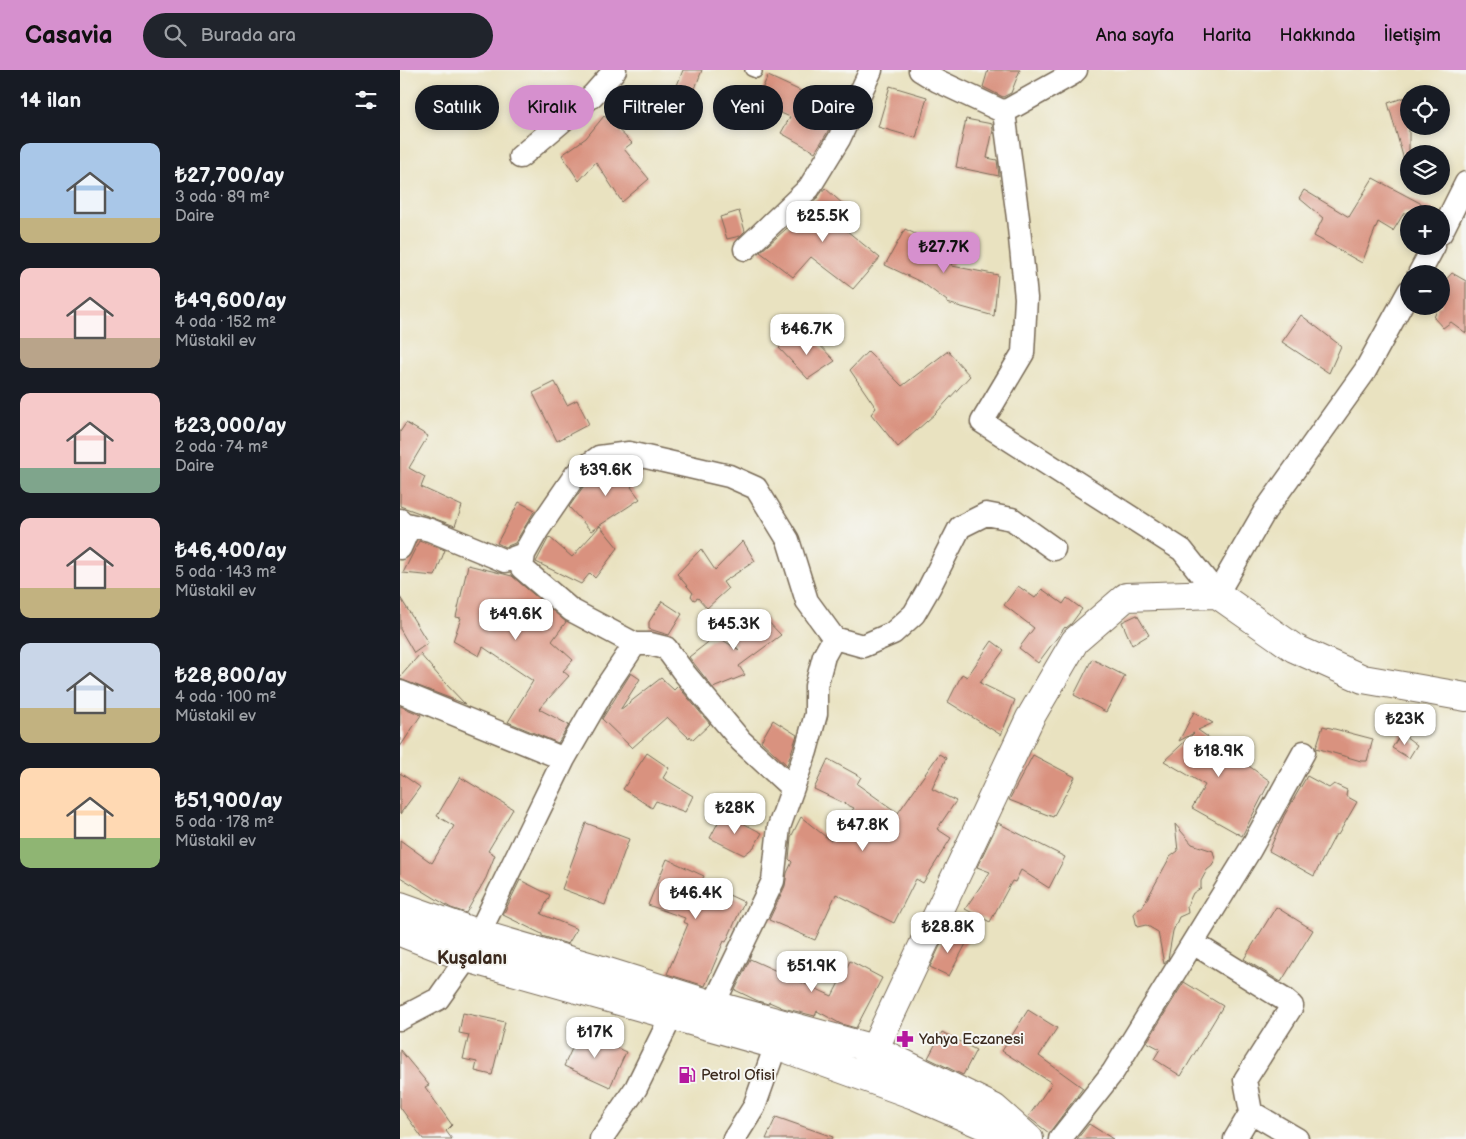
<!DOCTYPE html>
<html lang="tr">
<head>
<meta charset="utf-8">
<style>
	:root { --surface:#171b24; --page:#20242c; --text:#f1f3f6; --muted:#9ea1a6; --accent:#d690ce }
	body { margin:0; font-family:"Balsamiq Sans",sans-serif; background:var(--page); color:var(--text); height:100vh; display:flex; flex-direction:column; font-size:19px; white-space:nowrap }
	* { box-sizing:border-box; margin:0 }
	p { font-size:16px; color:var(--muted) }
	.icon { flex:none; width:28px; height:28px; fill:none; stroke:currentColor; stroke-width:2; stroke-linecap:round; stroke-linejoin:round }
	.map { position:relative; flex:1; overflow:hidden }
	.details { display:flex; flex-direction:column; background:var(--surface); width:400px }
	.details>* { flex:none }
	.guide { position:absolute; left:15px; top:15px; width:475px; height:45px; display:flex; gap:10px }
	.tools { position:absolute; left:1000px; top:15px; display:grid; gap:10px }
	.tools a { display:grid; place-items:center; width:50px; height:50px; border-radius:50%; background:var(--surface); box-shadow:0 2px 8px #0003; font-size:25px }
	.price { position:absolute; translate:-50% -42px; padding:0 11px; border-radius:10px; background:#fff; color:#222; font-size:16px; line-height:32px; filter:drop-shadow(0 1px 2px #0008) }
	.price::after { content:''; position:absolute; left:50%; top:30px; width:15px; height:11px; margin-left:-8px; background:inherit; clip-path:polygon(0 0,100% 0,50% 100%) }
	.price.current { background:var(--accent); color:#111 }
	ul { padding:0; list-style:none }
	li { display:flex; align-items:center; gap:15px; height:125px; padding:0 20px }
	li span { display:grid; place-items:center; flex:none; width:140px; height:100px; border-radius:10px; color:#555 }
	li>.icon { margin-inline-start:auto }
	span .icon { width:60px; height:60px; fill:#fffc; stroke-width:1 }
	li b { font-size:21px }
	h2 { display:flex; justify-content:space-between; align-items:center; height:60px; padding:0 20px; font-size:21px }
	.tag { padding:0 18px; border-radius:22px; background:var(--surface); box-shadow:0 2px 8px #0003; font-size:18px; line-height:45px }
	.tag.current { background:var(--accent); color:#111 }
	header { display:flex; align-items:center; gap:30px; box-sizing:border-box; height:70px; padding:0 25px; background:var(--accent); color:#111 }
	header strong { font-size:24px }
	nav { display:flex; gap:28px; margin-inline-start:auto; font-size:18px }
	.search { width:350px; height:45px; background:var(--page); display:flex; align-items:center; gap:12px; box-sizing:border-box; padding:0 18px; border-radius:28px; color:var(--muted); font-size:19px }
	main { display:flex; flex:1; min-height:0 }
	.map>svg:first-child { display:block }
</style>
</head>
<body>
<header>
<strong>Casavia</strong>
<div class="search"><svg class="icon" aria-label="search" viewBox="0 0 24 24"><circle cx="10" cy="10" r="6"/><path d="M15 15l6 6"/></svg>Burada ara</div>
<nav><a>Ana sayfa</a><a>Harita</a><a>Hakkında</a><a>İletişim</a></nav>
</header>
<main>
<section class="details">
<h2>14 ilan<svg class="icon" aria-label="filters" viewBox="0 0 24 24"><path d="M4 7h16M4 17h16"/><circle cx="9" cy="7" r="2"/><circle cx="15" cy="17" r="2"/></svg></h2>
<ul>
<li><span style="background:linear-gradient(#a9c7e8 75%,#c2b280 0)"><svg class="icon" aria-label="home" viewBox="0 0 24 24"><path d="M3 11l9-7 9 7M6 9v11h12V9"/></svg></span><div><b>₺27,700/ay</b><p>3 oda · 89 m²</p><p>Daire</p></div></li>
<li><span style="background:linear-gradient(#f6c9c9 70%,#b9a48a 0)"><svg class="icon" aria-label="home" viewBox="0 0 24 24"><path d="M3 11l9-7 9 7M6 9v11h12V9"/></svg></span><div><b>₺49,600/ay</b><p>4 oda · 152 m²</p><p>Müstakil ev</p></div></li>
<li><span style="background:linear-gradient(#f6c9c9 75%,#7fa58c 0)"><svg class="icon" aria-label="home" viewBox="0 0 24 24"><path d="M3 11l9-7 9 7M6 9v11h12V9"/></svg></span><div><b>₺23,000/ay</b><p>2 oda · 74 m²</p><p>Daire</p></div></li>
<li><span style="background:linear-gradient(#f6c9c9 70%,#c2b280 0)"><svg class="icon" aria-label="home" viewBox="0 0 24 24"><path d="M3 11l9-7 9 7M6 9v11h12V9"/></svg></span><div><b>₺46,400/ay</b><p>5 oda · 143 m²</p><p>Müstakil ev</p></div></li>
<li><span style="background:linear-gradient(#c9d6e8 65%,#c2b280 0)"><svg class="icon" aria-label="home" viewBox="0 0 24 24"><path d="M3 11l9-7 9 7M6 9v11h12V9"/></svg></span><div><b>₺28,800/ay</b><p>4 oda · 100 m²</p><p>Müstakil ev</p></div></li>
<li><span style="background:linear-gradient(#ffd9b3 70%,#8fb573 0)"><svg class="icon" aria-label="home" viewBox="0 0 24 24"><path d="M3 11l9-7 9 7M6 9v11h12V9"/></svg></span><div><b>₺51,900/ay</b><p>5 oda · 178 m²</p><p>Müstakil ev</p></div></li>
</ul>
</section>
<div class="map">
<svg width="1066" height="1069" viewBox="0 0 1066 1069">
	<rect width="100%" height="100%" fill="#f6f6f2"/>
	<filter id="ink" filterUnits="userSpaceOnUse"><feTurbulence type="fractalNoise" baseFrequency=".02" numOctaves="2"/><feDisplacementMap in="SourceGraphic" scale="10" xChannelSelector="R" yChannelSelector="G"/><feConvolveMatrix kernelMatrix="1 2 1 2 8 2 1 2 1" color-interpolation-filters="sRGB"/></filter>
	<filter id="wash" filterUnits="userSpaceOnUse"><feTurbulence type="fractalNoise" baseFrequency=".0096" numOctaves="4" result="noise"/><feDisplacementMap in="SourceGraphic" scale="20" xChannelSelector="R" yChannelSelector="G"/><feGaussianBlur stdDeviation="1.12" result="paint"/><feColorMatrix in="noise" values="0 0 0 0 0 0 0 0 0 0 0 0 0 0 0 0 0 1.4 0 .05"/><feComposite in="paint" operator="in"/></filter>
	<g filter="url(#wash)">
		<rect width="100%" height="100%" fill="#e9e2c0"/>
		<g id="blocks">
			<!-- building -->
			<path fill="#d9927f" d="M283,0h19l-9,24 -17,-6z
				M588,0h32l-9,23 -8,4 -20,-10z
				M368,6l35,16 1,-2 34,19 -11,24 -12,19 -34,-19 9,-16 -34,-15z
				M490,16l37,11 -11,41 -38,-11z
				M1009,26v64h-5l-16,-57z
				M204,46l28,27 -8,6 25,30 -27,23 -26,-40 -17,19 -17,-26 24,-17z
				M566,49l26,5 1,6 -6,28 10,2 2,16 -43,-9z
				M973,108l64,34 -33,1 -11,18 -15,-9 -16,41 -48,-27 9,-18 -24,-20 5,-8 45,27z
				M425,118l29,26 -13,12 39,32 -27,31 -42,-32 -18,20 -33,-25 43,-38 15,-17z
				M339,141l6,20 -5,5 -13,3 -7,-22z
				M505,159l51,25 -4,12 46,9 -4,41 -47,-13v-2l-24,-18 -38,-18z
				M1052,203l14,8v52l-15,-11 -8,6 -9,-10 4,-12h3v-21z
				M901,245l40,31 -12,27 -47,-31z
				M410,265l25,26 -27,18 -29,-31 12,-12 8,7z
				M468,281l34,35 46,-35 22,25 -34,37 -38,34 -27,-33 5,-6 -26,-38z
				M155,312l12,23 10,-5 12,24 -32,17 -24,-48z
				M6,353l22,13 -19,32 16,9 -4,10 41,19 -7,20 -55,-20v-74z
				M221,397l22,8 -12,12 9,12 -49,32 -22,-24 14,-20 26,-18z
				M119,432l16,8 -20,33 -10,4 -8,-4z
				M200,456l18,22 -23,30 -5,-5 -9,11 -45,-22 13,-25 23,20z
				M19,471l26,9 -10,26 -32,-3z
				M343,471l12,20 -32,21 5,7 -21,19 -9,-10 -4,2 -3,-4 2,-3 -16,-19 24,-25 14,21z
				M68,495l44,11 54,46 -14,19 21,19 -10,11 6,5 -30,33 30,16 -11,18 -50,-21 25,-41 -50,-34 -4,9 -26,-15 8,-23 -5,-1z
				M618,516l17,12 7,-9 21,15 4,-6 15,11 -11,15 -5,4 -1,-1 -27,36 -19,-15 15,-20 -30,-23z
				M0,527l28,46 -14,10 -14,-24z
				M262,531l20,13 -13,21 -20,-6v-7z
				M360,543l21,22 -42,31 6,9 -32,13 -24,-31 27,-21 23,14 -14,-16z
				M737,545l12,20 -17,10 -10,-23z
				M592,571l12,9 -24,33 35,17 -14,35 -53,-33 14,-28 5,3z
				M20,584l24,28 21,22 -65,-25v-2z
				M692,589l33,17 -19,36 -32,-17z
				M231,603l9,6 -20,31 41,-32 13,12 4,-4 32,38 -17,16 -3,-4 -1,2 -22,-21 -35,31 -30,-29z
				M0,636l21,9 -21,32z
				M794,642l19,11 -15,7 72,51 -28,55 -50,-28 13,-23 -41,-24 30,-28 -15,8z
				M373,650l24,15 -10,30 -26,-24z
				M923,656l50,13 -6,22h-6l-45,-13z
				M1001,663l16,12 -8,13 -17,-10z
				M247,683l22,15 -6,10 30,18 -8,16 -29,-11 -4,7 -29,-19z
				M539,684l7,4 -14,31 24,12 -19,28 14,9 -28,45 -7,-4 -22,44 -58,-29 -21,46 -46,-20 16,-34 2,-13 5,-11 -3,-3 2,-22 10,-20 30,24 23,-33 -40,-19 14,-30 33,18 -4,7 41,29z
				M633,685l42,22 -22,40 -44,-17z
				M0,703l20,14 -20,27z
				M907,706l22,12 5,-4 13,6 -1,6 11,6 -19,33 -2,-1 -22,42 -45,-25 15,-35z
				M60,707l53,32 -25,42 7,4 -9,23 -20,35 -15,-5 -51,-31v-37l32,23 22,-37 -17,-10z
				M323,743l39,20 -8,14 -10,8 -34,-17z
				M186,753l43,16 -24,66 -43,-16z
				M598,753l67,34 -16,31 -28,-18 -6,12 -3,-1 -22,41 -25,-13 25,-37 -13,-5z
				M775,754l17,20 21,7 2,8 -3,7 -5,4 -6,11v7l-8,5 -6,13 1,7 -9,4 -6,14 -5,28 -4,5 -6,-32 -12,-7 -9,2 -3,-13 5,-6h3l28,-51 8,-6z
				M267,789l37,17 -3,6 43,20 -18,40 -2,-1 -19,45 -38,-12 21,-50 -5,-2 2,-4 -37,-13z
				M120,810l30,15 -9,19 36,15 -9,15 -26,-8v-2l-39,-19z
				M876,837l37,23 -32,52 -37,-23z
				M546,863l22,7 -19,36 -19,-9z
				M350,889l82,37 18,-35 32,17 -26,50 -15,-4 -24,-13 -2,5 -32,-8 -14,-6 -1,2 -10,-3 -23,-11z
				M784,912l39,24 -42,70 -27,-17 6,-10 -13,-7z
				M628,940l29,18 -18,28 44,32 -34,45 -21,-16 24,-34 -50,-32z
				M63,943l42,9 -13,53 -17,-4 2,-9 -14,-3 6,-24 -10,-2z
				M180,961l46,21 -16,35 -46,-21z
				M542,962l34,18 -13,25 -35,-17z
				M0,980l29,35 -4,2 27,38 -6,6 6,8h-29l-23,-32z
				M376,1047l57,20 -1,2h-66z
				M689,1054l24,15h-36z"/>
		</g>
	</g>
	<g filter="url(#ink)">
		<use href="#blocks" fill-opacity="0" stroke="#786a57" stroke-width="1"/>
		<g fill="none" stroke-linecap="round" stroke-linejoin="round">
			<!-- service casing -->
			<g stroke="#786a57" stroke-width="14">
				<path id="service" d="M351,0l5,2"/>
			</g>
			<!-- minor casing -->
			<g stroke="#786a57" stroke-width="25">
				<path id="minor" d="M520,0l18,11 66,31 14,106 8,80 -3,55 -41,69 200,128 35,44 48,-83 100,-140 44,-80
					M604,42l68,-38 4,-4
					M120,87l73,-62 22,-25
					M1041,163l25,-50
					M345,179l64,-61 30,-49 32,-69
					M1019,204l15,-28
					M0,450l7,12 -7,16
					M2,453l28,7 75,31 19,-7
					M235,574l-64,-34 -49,-42 2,-14 13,-23 39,-57 23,-17 30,-4 100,23 27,12 32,52 19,61 27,37 29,8 30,-13 21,-19 15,-26 31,-61 26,-13 26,5 42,30
					M0,622l164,67
					M793,873l92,57 7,6 -47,74 6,32 -16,27
					M0,949l38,-20 29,-41 97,-199 38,-66 33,-49h15l16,4 19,26 56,67 51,47
					M306,950l67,-139 6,-54 27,-76 10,-37v-28l8,-30 10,-18
					M851,1042l46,27
					M201,1069l35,-51 36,-73
					M334,1069l20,-32 22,-62
					M660,1069l53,-67 137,-222 54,-98"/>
			</g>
			<!-- tertiary casing -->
			<g stroke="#786a57" stroke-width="30">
				<path id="tertiary" d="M464,1001l166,-353 45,-77 51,-44 91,-3 77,54 69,31 103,18"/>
			</g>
			<!-- trunk casing -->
			<g stroke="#786a57" stroke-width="30">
				<path id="trunk" d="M0,836l79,28 116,34 119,37 160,44 120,59 35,31
					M0,862l67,26 309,87 138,50 90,39 4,5"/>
			</g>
			<!-- service -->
			<use href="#service" stroke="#fff" stroke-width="11"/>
			<!-- minor -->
			<use href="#minor" stroke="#fff" stroke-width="22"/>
			<!-- tertiary -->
			<use href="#tertiary" stroke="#fff" stroke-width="28"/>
			<!-- trunk -->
			<use href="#trunk" stroke="#fff" stroke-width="28"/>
		</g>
	</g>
	<!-- icons -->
	<defs>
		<g id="pharmacy-bare" transform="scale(1.35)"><path d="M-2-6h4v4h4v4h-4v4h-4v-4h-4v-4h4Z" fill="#b5179e" stroke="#f6f6f2" stroke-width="2.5" paint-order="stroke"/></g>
		<g id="fuel-bare" transform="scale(1.35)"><path d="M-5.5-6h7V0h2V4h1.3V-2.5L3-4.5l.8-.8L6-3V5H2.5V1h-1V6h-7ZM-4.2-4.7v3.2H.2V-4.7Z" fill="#b5179e" stroke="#f6f6f2" stroke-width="2.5" paint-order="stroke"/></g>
	</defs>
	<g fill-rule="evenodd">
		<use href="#pharmacy-bare" x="505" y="969"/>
		<use href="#fuel-bare" x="287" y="1005"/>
	</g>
	<g text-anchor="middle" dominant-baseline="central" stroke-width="4" stroke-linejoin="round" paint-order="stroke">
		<!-- poi labels -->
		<g font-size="15" fill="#3b2a1e" stroke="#f6f6f2" text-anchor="start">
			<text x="519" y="969">Yahya Eczanesi</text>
			<text x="301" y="1005">Petrol Ofisi</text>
		</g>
		<!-- quarter labels -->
		<g font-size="18" font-weight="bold" fill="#3b2a1e" stroke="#f6f6f2">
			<text x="72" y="888">Kuşalanı</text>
		</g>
	</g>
</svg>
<div class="tools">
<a><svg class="icon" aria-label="locate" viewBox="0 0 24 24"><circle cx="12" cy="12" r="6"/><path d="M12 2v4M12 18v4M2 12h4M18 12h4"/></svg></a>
<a><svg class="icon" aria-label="layers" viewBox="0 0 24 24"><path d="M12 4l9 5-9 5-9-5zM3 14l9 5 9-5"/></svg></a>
<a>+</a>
<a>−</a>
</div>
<b class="price" style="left:423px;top:173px">₺25.5K</b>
<b class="price current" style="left:544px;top:204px">₺27.7K</b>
<b class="price" style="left:407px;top:286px">₺46.7K</b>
<b class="price" style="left:206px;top:427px">₺39.6K</b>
<b class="price" style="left:116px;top:571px">₺49.6K</b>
<b class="price" style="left:334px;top:581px">₺45.3K</b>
<b class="price" style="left:1005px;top:676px">₺23K</b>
<b class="price" style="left:819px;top:708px">₺18.9K</b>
<b class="price" style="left:335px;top:765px">₺28K</b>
<b class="price" style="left:463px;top:782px">₺47.8K</b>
<b class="price" style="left:296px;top:850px">₺46.4K</b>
<b class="price" style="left:548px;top:884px">₺28.8K</b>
<b class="price" style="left:412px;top:923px">₺51.9K</b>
<b class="price" style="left:195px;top:989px">₺17K</b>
<div class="guide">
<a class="tag">Satılık</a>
<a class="tag current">Kiralık</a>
<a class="tag">Filtreler</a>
<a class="tag">Yeni</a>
<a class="tag">Daire</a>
</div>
</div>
</main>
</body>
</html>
